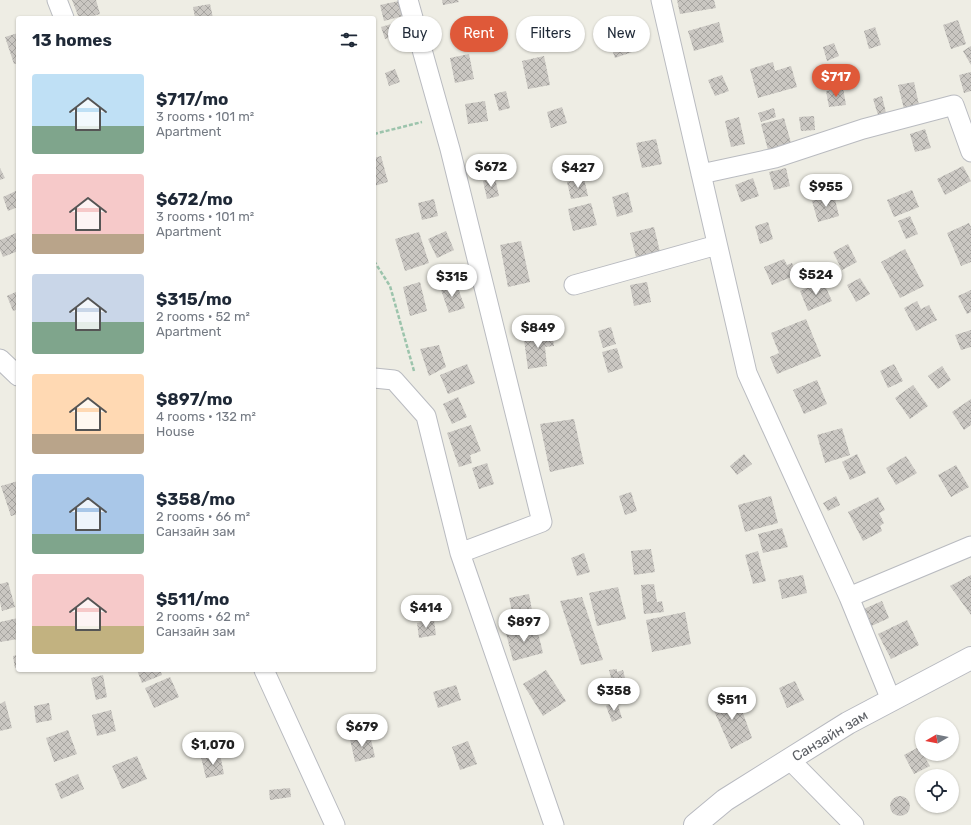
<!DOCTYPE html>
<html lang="en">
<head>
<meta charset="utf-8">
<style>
	:root { --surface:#fff; --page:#f6f6f7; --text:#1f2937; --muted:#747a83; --accent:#df5939 }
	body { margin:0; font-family:Rubik,sans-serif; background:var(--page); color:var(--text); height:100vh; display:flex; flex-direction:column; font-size:15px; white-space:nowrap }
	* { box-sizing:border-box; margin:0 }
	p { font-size:13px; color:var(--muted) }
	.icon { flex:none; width:22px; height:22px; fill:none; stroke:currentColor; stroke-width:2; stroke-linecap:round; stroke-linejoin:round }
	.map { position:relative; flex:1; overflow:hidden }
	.drawer { position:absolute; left:16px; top:16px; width:360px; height:656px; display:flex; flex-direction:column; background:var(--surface); border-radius:4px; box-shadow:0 1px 3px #0004 }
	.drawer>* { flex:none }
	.guide { position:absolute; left:388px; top:16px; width:380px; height:36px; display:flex; gap:8px }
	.needle { width:26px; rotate:260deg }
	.controls { position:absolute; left:915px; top:717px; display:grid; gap:8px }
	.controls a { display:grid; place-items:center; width:44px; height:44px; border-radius:50%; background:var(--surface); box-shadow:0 1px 3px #0004; font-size:20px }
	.price { position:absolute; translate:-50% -34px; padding:0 9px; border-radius:14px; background:#fff; color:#222; font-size:13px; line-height:26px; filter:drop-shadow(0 1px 2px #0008) }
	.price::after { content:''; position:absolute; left:50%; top:24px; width:12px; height:9px; margin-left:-6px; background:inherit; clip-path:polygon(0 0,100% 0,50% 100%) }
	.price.selected { background:var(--accent); color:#fff }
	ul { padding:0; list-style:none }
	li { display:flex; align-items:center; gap:12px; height:100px; padding:0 16px }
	li span { display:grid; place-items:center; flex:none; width:112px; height:80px; border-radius:4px; color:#555 }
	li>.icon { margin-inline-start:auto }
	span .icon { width:48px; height:48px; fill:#fffc; stroke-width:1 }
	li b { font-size:17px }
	h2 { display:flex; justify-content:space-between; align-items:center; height:48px; padding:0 16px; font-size:17px }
	.tag { padding:0 14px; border-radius:18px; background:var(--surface); box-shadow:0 1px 3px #0004; font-size:14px; line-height:36px }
	.tag.selected { background:var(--accent); color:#fff }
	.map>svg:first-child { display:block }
</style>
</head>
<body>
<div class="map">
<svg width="971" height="825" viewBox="0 0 971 825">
	<defs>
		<pattern id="building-cross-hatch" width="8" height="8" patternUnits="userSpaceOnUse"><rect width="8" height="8" fill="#cac7c2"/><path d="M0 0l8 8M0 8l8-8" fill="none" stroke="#a7a5a1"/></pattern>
	</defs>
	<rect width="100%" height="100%" fill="#eeede4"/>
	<!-- building -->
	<path fill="url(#building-cross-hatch)" d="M72,0h24l4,14 -13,4h-8z
		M442,0h16l1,2 -16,3z
		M677,0h37l2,8 -36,6z
		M399,1l4,15 -19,5 -4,-16z
		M210,4l3,14h-18l-2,-11z
		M405,20l3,12 -23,7 -4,-12z
		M958,20l8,24 -15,5 -8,-24z
		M719,22l5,20 -30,9 -6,-20z
		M875,27l6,18 -12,4 -5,-18z
		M629,31l6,20 -20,7 -7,-20z
		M18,33v30l-4,1 -9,-27z
		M834,43l5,13 -12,5 -4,-14z
		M971,46v19l-8,-14z
		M469,54l5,25 -19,4 -5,-25z
		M544,56l6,29 -22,4 -6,-28z
		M773,62l2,9 16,-5 6,21 -39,11 -8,-29z
		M395,69l5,13 -11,4 -4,-13z
		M971,72v19l-7,2 -5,-18z
		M722,75l7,16 -14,5 -7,-16z
		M914,82l5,23 -15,4 -6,-24z
		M843,88l3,17 -17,2 -3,-16z
		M506,91l4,17 -11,3 -5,-17z
		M882,96l4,17 -8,2 -5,-16z
		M485,101l3,20 -20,3 -3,-20z
		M562,107l5,16 -16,5 -4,-16z
		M774,108l2,9 -15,5 -3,-9z
		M814,116l1,14 -14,1 -2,-14z
		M739,117l6,27 -14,3 -6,-26z
		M784,118l7,25 -23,7 -7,-26z
		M925,129l6,19 -16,4 -5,-18z
		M656,139l6,25 -20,4 -6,-25z
		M381,156l7,26 -14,4v-28z
		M963,166l8,15 -26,14 -8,-16z
		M0,168l5,10 -5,2z
		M786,168l4,18 -16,4 -5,-18z
		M495,178l4,18 -12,3 -4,-18z
		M584,178l4,18 -17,3 -4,-17z
		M753,178l6,18 -18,6 -6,-17z
		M18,190v17l-10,4 -5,-14z
		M912,190l7,17 -25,10 -7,-17z
		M628,192l5,20 -16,5 -5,-20z
		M834,195l5,21 -21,6 -6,-21z
		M434,199l4,17 -16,4 -4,-17z
		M591,203l6,22 -24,6 -5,-22z
		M910,216l8,18 -12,5 -8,-18z
		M768,222l5,17 -13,5 -5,-18z
		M969,223l2,4v35l-10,4 -14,-33z
		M654,227l7,29 -24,5 -7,-28z
		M446,231l8,19 -17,8 -9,-19z
		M419,232l10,31 -24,8 -10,-32z
		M16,233l2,5v13l-15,6 -3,-7v-10z
		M521,241l9,41 -22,5 -8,-42z
		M848,244l9,18 -15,8 -9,-18z
		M905,249l19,37 -24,12 -19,-36z
		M784,259l3,6 5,-2 4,12 -24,10 -8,-18z
		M860,278l10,16 -14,8 -9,-17z
		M823,281l9,20 -24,10 -8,-20z
		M420,282l7,29 -17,5 -7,-29z
		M456,282l9,26 -16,5 -9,-26z
		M647,282l4,20 -17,4 -4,-21z
		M971,290v22l-4,2 -9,-18z
		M18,291v18l-5,2 -6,-15z
		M917,301l4,8 8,-4 8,15 -21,11 -12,-23z
		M806,319l15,37 -44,18 -7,-17 9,-4 -8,-20z
		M611,327l5,17 -13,4 -5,-17z
		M551,329l3,17 -9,1 2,19 -19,3 -4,-29 14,-2 -1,-7z
		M971,330v17l-10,3 -6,-15z
		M439,345l7,22 -17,9 -9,-27z
		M617,348l6,20 -15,5 -6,-21z
		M467,364l8,19 -27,11 -8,-19z
		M894,364l9,17 -15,7 -8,-17z
		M942,366l9,14 -13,9 -10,-13z
		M817,380l10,24 -23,10 -11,-24z
		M913,385l15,21 -18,13 -15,-21z
		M458,397l9,20 -15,7 -9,-20z
		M971,399v26l-7,5 -12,-18z
		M574,419l10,45 -34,8 -10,-48z
		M471,425l10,26 -11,4 2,8 -13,4 -12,-34z
		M842,428l8,27 -25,8 -8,-28z
		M744,454l8,10 -15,11 -7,-9z
		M857,454l9,19 -16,7 -8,-18z
		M906,456l11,17 -21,12 -10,-17z
		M487,463l7,21 -15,5 -7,-21z
		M956,465l13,22 -18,10 -13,-22z
		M18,481v33l-7,2 -10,-30z
		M631,492l6,19 -12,4 -6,-19z
		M771,496l7,27 -33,9 -7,-27z
		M836,496l4,9 -12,6 -5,-8z
		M878,497l7,13 -6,3 5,10 -4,3 2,5 -19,10 -15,-29z
		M782,528l6,19 -25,6 -5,-19z
		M651,549l4,23 -21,3 -3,-24z
		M758,551l8,30 -13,3 -8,-29z
		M584,553l6,19 -13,4 -6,-18z
		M803,575l4,18 -25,6 -4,-19z
		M971,575v40l-21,-29z
		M8,582l7,25 -13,4 -2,-9v-18z
		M654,584l3,18 5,-1 2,11 -20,2 -3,-29z
		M618,587l8,32 -29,7 -8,-33z
		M529,594l5,27 -19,4 -6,-27z
		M582,597l21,63 -22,5 -21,-64z
		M882,601l7,17 -22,10 -8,-17z
		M685,612l6,32 -39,8 -6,-32z
		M18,618v21l-18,3v-20z
		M434,620l2,15 -17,3 -2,-15z
		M907,620l12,25 -28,14 -13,-25z
		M536,625l7,28 -30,8 -7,-28z
		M18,655v12l-3,1 -2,-12z
		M617,669v3l6,-2 6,24 -13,3 -7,-27z
		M137,670h23l2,5 -20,8z
		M546,670l20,31 -23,15 -20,-32z
		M103,675l4,22 -11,3 -5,-22z
		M170,677l9,20 -25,11 -9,-20z
		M795,681l9,19 -17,8 -8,-20z
		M456,685l5,15 -23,8 -5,-16z
		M736,694l16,44 -21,11 -20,-45z
		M5,701l7,27 -12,3v-27z
		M617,702l5,16 -10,4 -6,-16z
		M49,703l3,17 -16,3 -2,-17z
		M111,710l5,21 -19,5 -5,-21z
		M68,730l9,24 -23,8 -8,-24z
		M370,735l5,22 -20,5 -5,-23z
		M468,741l9,23 -17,6 -8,-23z
		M919,747l3,7h1l7,12 -16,8 -10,-19z
		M220,754l4,20 -18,4 -5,-21z
		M137,756l10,23 -25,10 -10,-23z
		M78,774l6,15 -23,10 -6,-15z
		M290,788l1,9 -21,3 -1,-10z
		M890 806a10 10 0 1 1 20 0a10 10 0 1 1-20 0Z"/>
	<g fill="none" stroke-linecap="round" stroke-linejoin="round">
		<!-- street casing -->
		<g stroke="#b9bbc0" stroke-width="21">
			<path id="street" d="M57,0l7,18
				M408,0l42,149 92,373 -82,31
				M661,0l86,373 102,224 122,-51
				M701,174l74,-16 88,-29 91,-24 17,47
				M574,285l143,-40
				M0,359l18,17
				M374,378l20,2 32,36 34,137 94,272
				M849,597l42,103
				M264,670l71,155
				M790,760l64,65"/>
		</g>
		<!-- secondary casing -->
		<g stroke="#b8bac0" stroke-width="24">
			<path id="secondary" d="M695,825l30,-25 123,-77 123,-65"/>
		</g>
		<!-- path -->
		<path stroke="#9cc4ac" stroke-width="2.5" stroke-dasharray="4 2" stroke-linecap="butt" d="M374,134l48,-12
			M374,261l16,25 24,85"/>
		<!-- street -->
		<use href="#street" stroke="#fff" stroke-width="19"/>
		<!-- secondary -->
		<use href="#secondary" stroke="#fff" stroke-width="22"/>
	</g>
	<g text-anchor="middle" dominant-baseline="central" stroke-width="3" stroke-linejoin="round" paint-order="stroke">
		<!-- street labels -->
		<g font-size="14" fill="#5c5f64" stroke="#fff">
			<text transform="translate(830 736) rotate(-31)">Санзайн зам</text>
		</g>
	</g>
</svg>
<div class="controls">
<a><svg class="needle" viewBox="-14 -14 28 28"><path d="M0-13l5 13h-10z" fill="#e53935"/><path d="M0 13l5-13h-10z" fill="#747a83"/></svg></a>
<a><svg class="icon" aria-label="locate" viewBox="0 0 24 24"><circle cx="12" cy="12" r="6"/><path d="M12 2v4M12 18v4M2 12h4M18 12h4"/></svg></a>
</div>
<b class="price selected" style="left:836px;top:98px">$717</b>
<b class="price" style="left:491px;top:188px">$672</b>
<b class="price" style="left:578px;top:189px">$427</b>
<b class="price" style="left:826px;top:208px">$955</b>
<b class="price" style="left:816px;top:296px">$524</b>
<b class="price" style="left:452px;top:298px">$315</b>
<b class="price" style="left:538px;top:349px">$849</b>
<b class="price" style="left:426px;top:629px">$414</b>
<b class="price" style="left:524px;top:643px">$897</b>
<b class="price" style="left:614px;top:712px">$358</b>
<b class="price" style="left:732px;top:721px">$511</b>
<b class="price" style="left:362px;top:748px">$679</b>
<b class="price" style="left:213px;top:766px">$1,070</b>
<div class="guide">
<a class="tag">Buy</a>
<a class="tag selected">Rent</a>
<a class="tag">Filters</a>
<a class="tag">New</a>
</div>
<section class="drawer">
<h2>13 homes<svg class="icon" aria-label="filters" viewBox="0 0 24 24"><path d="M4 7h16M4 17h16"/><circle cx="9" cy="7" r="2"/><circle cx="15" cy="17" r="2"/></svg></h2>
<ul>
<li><span style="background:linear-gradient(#bfe0f5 65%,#7fa58c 0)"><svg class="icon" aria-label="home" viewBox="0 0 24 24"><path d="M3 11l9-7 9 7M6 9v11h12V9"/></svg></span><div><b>$717/mo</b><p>3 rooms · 101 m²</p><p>Apartment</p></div></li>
<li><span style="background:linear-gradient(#f6c9c9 75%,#b9a48a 0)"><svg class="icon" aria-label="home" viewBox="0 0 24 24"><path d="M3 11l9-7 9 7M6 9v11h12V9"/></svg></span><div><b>$672/mo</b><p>3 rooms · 101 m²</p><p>Apartment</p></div></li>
<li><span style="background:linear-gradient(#c9d6e8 60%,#7fa58c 0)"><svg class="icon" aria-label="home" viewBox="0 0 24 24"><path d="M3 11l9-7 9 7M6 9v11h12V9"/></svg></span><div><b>$315/mo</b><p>2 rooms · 52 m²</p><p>Apartment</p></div></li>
<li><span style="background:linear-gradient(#ffd9b3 75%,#b9a48a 0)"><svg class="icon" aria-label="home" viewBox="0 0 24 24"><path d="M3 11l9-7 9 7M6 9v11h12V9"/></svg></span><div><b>$897/mo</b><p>4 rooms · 132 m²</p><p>House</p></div></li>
<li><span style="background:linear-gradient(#a9c7e8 75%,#7fa58c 0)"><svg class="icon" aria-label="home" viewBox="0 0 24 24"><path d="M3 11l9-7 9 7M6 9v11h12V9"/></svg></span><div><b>$358/mo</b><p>2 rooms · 66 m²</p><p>Санзайн зам</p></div></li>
<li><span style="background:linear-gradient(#f6c9c9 65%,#c2b280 0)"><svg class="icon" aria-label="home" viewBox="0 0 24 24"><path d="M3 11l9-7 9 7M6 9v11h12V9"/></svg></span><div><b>$511/mo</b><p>2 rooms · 62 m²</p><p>Санзайн зам</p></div></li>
</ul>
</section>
</div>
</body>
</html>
